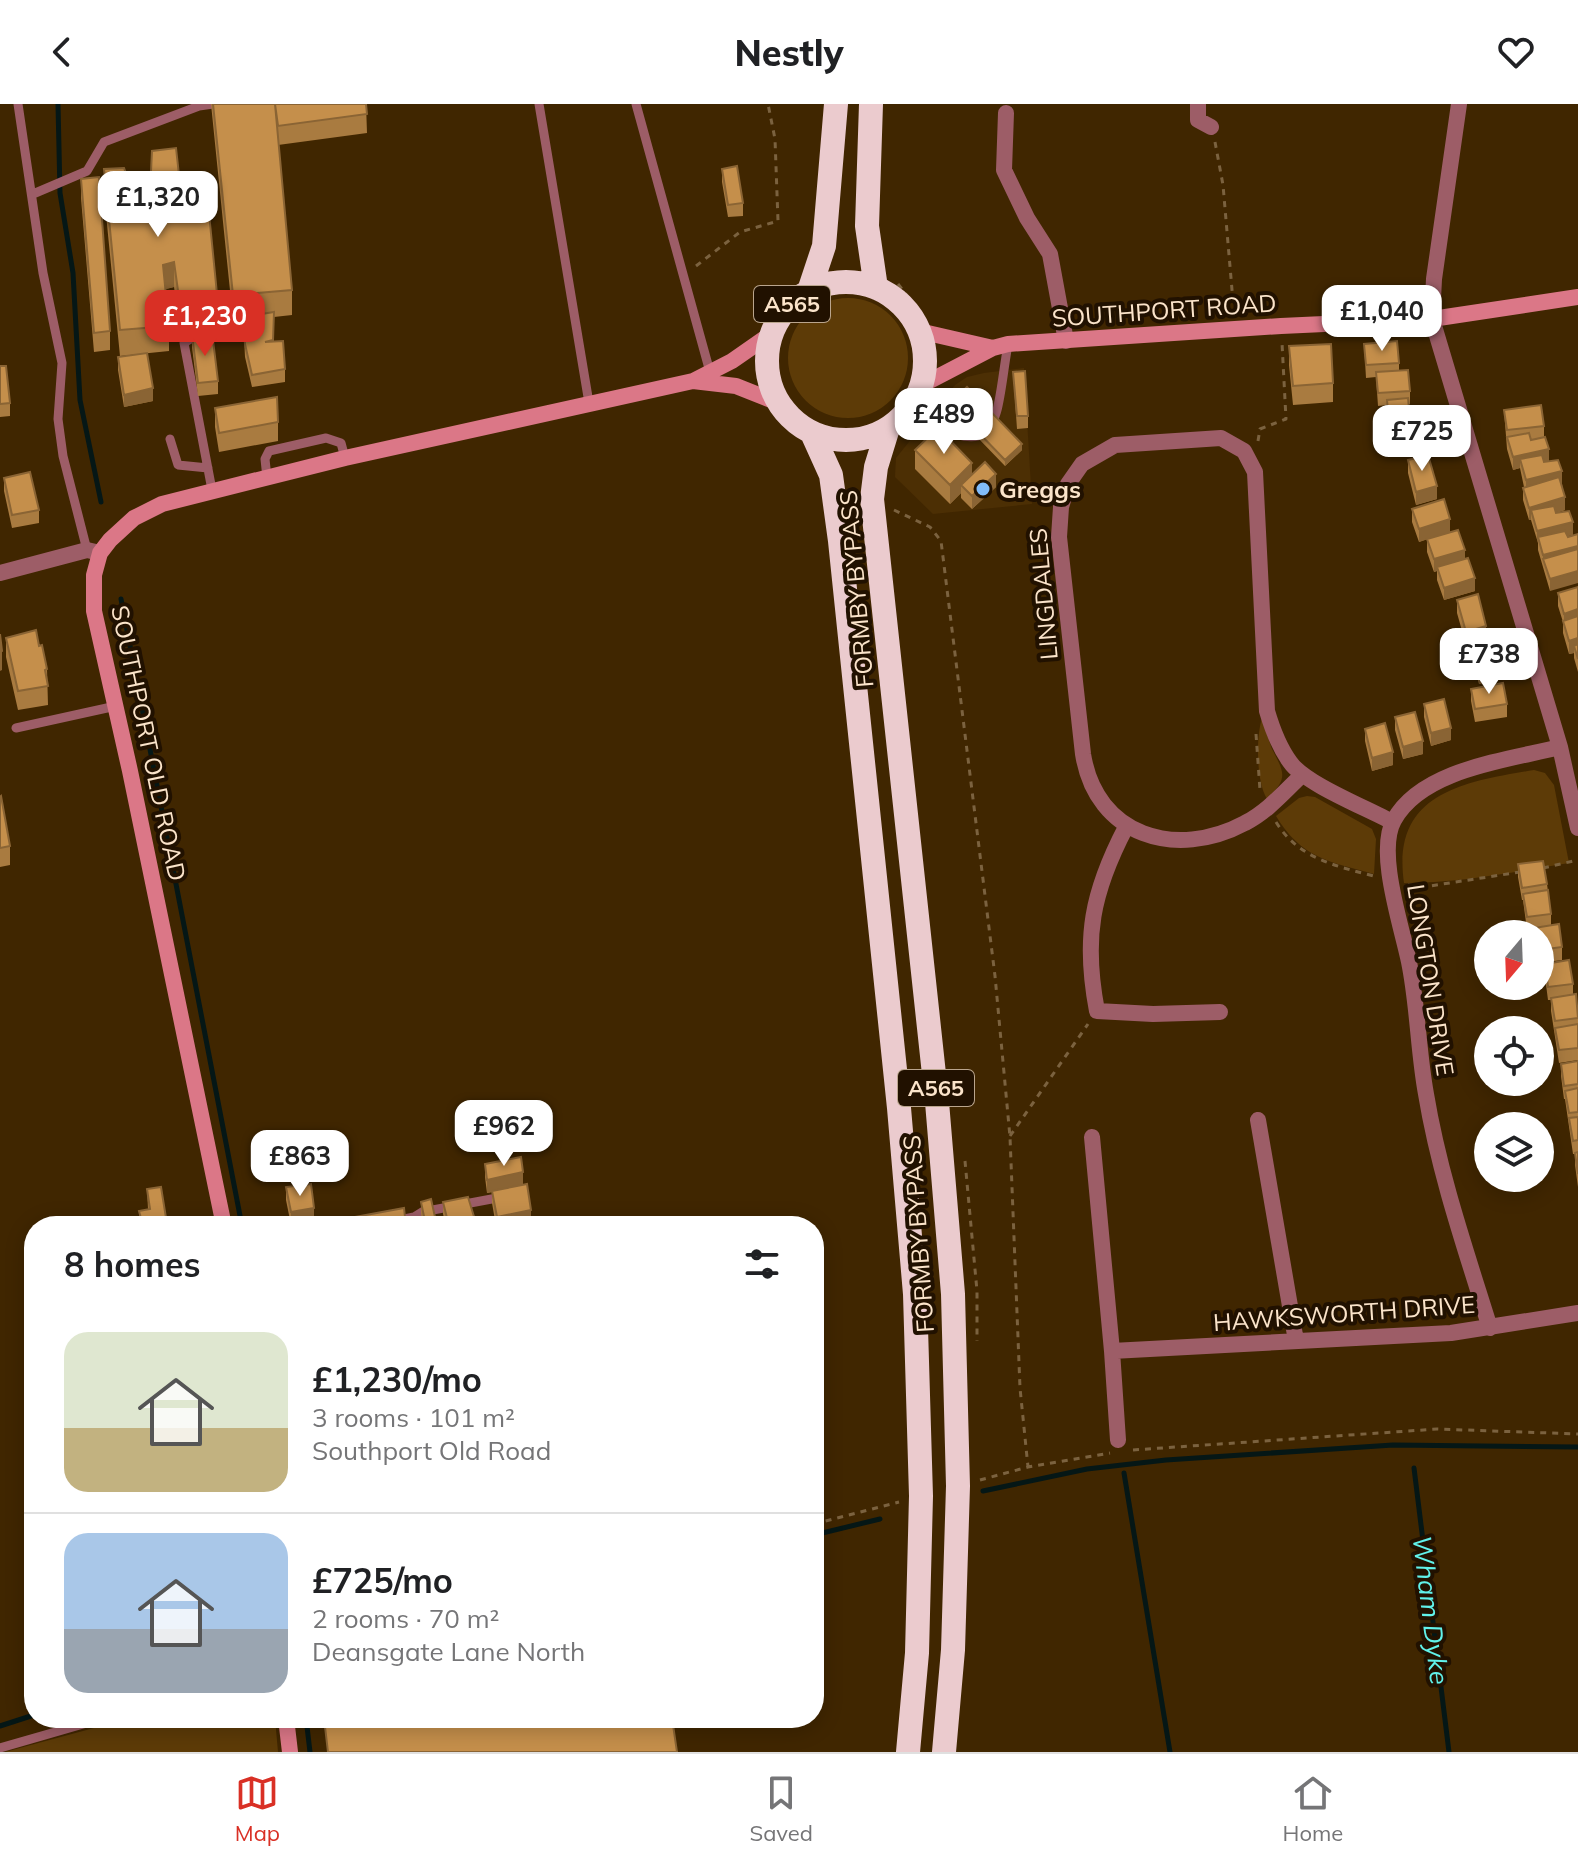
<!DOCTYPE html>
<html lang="en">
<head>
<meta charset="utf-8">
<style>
	:root { --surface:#fff; --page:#f2f2f2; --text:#202124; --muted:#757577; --line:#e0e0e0; --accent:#d93025 }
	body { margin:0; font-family:Mulish,sans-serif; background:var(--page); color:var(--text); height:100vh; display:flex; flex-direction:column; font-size:30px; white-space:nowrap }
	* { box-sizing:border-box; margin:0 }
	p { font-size:26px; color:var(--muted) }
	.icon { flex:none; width:44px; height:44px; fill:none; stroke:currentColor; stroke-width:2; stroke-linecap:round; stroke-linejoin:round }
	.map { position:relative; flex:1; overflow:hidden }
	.drawer { position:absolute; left:24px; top:1112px; width:800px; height:512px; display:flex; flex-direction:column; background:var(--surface); border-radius:32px; box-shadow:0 4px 20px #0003 }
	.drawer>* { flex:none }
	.needle { width:52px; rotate:199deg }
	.controls { position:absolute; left:1474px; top:816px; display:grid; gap:16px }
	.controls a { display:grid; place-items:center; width:80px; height:80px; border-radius:50%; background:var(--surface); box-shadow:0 4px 20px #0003; font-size:40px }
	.price { position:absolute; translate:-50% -68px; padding:0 18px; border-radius:16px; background:#fff; color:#222; font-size:26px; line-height:52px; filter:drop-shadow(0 2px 4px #0008) }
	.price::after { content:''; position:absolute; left:50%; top:48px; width:24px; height:18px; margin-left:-12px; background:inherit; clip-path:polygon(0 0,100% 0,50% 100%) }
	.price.selected { background:var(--accent); color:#fff }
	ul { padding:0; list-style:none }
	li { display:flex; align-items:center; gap:24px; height:200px; padding:0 40px }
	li+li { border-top:2px solid var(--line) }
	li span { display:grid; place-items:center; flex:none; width:224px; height:160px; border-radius:24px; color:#555 }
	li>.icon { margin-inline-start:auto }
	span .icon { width:96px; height:96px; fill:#fffc; stroke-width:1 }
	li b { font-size:34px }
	h2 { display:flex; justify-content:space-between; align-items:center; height:96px; padding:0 40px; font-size:34px }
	header { display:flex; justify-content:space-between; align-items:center; height:104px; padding:0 40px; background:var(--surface); font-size:36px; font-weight:800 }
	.tabs { display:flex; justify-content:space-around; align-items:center; height:112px; border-top:2px solid var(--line); background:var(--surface); font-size:22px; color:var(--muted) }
	.tabs a { display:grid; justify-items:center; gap:4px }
	.tabs .selected { color:var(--accent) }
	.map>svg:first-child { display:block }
</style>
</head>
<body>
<header><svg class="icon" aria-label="back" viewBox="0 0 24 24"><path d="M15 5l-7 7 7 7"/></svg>Nestly<svg class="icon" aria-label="heart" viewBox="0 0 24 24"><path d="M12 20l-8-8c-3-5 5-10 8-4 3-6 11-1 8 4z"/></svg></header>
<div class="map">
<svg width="1578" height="1648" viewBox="0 0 1578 1648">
	<rect width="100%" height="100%" fill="#402600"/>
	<!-- built -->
	<path fill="#4c2f04" d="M1024,264l8,136 -99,10 -38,-37 1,-19 59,-73 12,-8 17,-4z"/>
	<!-- green -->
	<path fill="#5d3b07" d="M788 254a60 60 0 1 1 120 0a60 60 0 1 1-120 0Z
		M1262,614c3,10 6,21 10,31 13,25 16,29 -5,50 -11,-18 -11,-62 -5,-81z
		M1534,666l11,3 9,12 15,78c-55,9 -110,20 -165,20 -13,-90 59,-101 130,-113z
		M1307,692l8,1 57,32 4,10 -2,35c-44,-12 -73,-16 -98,-58l23,-18z
		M131,1614h144l3,34h-273z"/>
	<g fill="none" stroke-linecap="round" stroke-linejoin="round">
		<!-- stream -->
		<path stroke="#051716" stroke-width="5" d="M58,0l2,89 13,80 7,127 21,102
			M121,495l121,627
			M1414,1364l35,284
			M1124,1369l46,279
			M983,1387l104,-22 79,-9 227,-15 185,2
			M814,1431l66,-16
			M306,1614l4,34
			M0,1622l34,-11"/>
		<!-- path -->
		<path stroke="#7b623f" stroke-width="3" stroke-dasharray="6 6" stroke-linecap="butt" d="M1215,38l8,43 11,128
			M696,162l44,-34 38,-11 -3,-82 -7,-35
			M898,180l25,32
			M928,305l11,-13
			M1258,337l2,-12 26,-10 -4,-76
			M894,406l36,17 11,14 54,435 15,161 10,251 8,79
			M1256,630l4,56
			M1276,718c22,36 59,44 98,54
			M1543,764l35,-8
			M1408,781l22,1 90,-14
			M1010,1032l78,-112
			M965,1057l12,130v50
			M1133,1346l304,-21 141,5
			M980,1376l48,-13 82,-14
			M814,1420l85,-22"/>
		<!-- lane -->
		<path stroke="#9d5d67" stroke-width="9" d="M18,0l25,169 19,90 -4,56 5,37 24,94
			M539,0l50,299
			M636,0l74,268
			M33,90l54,-23 17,-29 95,-36 14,-2
			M908,307c95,56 86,15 100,-67
			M170,335l8,26 30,3
			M267,374l-2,-19 4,-8 57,-13 15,5 4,15
			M212,386l-28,-147 15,-9 24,-6
			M16,624l100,-22
			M371,1122l43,-9 8,-5 75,-14
			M0,1644l104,-30"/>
		<!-- street -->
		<path stroke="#9d5d67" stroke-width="16" d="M1198,0v16l13,7
			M1459,0l-25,175 -2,40 128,428 18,81
			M1006,9l-2,57 23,48 23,36 16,87
			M0,469l87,-23 13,3
			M1302,671c-18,17 -35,37 -57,48 -69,37 -149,13 -162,-69l-24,-217 2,-30 7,-23 14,-20 33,-19 106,-7 23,13 11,21 12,239c5,17 12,36 23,51 15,22 77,46 102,60
			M1126,723c-34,65 -43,111 -29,184l56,3 67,-2
			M1258,1016l38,221
			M1092,1033l20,214 339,-18 127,-20
			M1490,1224c-24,-77 -51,-155 -64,-234 -8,-43 -8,-88 -17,-132 -7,-35 -33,-110 -15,-142 28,-51 114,-60 166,-73
			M1112,1247l6,89"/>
		<!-- secondary -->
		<path stroke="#db7787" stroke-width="16" d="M919,227l74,17
			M693,277l43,5 43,17
			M922,281l71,-37 15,-4 273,-18 151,-7 146,-22
			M224,1122l-94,-455 -36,-160v-36l6,-22 10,-13 24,-22 28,-14 183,-46 348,-77 39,-20 39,-27
			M286,1614l4,34"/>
		<!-- highway -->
		<path stroke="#ebcbce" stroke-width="24" d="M871,0l-4,122 9,62
			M767 257a79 79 0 1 1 158 0a79 79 0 1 1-158 0Z
			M809,187l15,-45 12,-142
			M888,324l-12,39 -4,32 65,603 16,192 5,192 -5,164 -9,102
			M812,329l19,42 9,66 59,567 16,186 6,202 -4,157 -9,99"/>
	</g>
	<!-- wall -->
	<path fill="#a97b40" d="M211,0h155l1,29 -89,12 14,145v25l-18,2 -1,25 12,27v13l-33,5 -7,-30 -2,-38 -10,1z
		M104,65l23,7 52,-1 38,119v25l-38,4 -5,-36 -9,2 4,37v25l-49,5 -16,-162z
		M722,65l21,34v13l-15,1 -6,-35z
		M81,75l29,152v19l-16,2 -13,-154z
		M192,230l26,47v13l-20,2 -6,-49z
		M1364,240l35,19v7l11,21v13h-1l2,39 -21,2 -3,-40 -9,1 -2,-29 -10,1z
		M1289,242l44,37v19l-40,3 -4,-40z
		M118,253l35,44 -29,6 -6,-37z
		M0,262l10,37v13l-10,1z
		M1013,268l15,44v12l-11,1z
		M950,299l72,47 -17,16 -55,-57z
		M215,304l63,14v19l-59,11 -4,-25z
		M1504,306l40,16v11l5,24 13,23 3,26 -9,3 -6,78 -12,-41v-7l-7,-23h-2l-6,-20v-12l1,-1 -4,-19 -7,2 -6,-21z
		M915,346l57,24 24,13 -24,22 -11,-11v-5l-11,11 -35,-35z
		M1408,356l29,39 -21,6 -8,-32z
		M4,374l35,32v13l-27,5 -8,-37z
		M1412,405l38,23 15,27 10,32 -31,9 -7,-20v-9l-3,1 -7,-20v-13l-8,3 -7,-20z
		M1578,483v85l-4,-14v-5l-5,1 -6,-21v-11l-5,-16v-13z
		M1457,496l29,36 14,43 -21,5 -9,-31v-10l-4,2 -9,-32z
		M6,534l33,8 8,23 1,36 -30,5 -12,-53z
		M1471,585l36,15v13l-32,5 -4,-21z
		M1424,600l27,36 -20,6 -7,-29z
		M1395,613l28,37 -20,5 -8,-29z
		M1365,625l28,36 -21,6 -7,-30z
		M0,693l10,49v19l-10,2z
		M1518,760l29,20 4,30v11l11,22v13l-22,3v-29h-6v-5l-7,1 -4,-30h-1l-4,-23z
		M1545,860l28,20v10l5,13v53l-19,3 -8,-52v-11h-3l-3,-23z
		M1578,957v126l-3,-22v-11h-2l-8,-55h-1l-3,-23v-12z
		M485,1060l38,21 8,37 -17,4h-18l-4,-23v-11l-5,1 -2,-16z
		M161,1083l6,39h-27l-1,-15 9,-2 -1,-20z
		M286,1083l28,33 -23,5 -5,-25z
		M421,1098l16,24h-14l-2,-12z
		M443,1098l32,24h-29l-3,-12z"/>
	<!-- shaded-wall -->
	<path fill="#8a6434" d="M174,158v25l-11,3v-25z
		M153,284v13l-29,6v-12z
		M1022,340v6l-17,16v-6z
		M1549,345v12l-27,6 -2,-8v9l-7,2v-13z
		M972,359v19l-11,3v8l-11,11v-19z
		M1562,367v13l-36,8v-12z
		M996,370v13l-24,22v-13z
		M1437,382v13l-21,6v-13z
		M1565,393v13l-31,9 -3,-9v10h-2v-12z
		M1450,415v13l-31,10v-13z
		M1573,418v13l-33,8 -2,-6 -1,6v-12z
		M1578,442v13h-35v8v-12z
		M1465,446v12l-28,5v4l-3,1v-13z
		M1578,467v12l-28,8v-12z
		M1475,474v13l-31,9v-12z
		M1578,505v13l-14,4v-12z
		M1486,522v13l-16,1v3l-4,2v-13z
		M1578,534v13l-4,-5v7l-5,1v-13z
		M2,547v19l-2,1v-19z
		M1500,562v13l-21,5v-12z
		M1451,624v12l-20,6v-13z
		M1423,637v13l-20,5v-12z
		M1393,648v13l-21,6v-13z
		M523,1068v13l-36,8v-13z
		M314,1104v12l-23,5v-13z
		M531,1106v12l-17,4h-17v-9z
		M475,1116v6h-26z"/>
	<!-- building -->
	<path fill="#c58f4b" stroke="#8a6434" stroke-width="2" d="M213,0h62l17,186 -59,5z
		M275,0h91l1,10 -89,12z
		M176,44l3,27 26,-2 12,121 -38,4 -5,-36 -11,3 6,61 -49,4 -16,-161 20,-1 3,8 24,-4 1,-21z
		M737,62l6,37 -15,2 -6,-36z
		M99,73l11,154 -16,2 -13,-154z
		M274,208l-1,28 -8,2 18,-1 2,28 -33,6 -7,-31 -2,-27z
		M212,228l6,49 -20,2 -6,-49z
		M1397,237l2,22 -33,2 -2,-21z
		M1331,240l2,39 -40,3 -4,-40z
		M147,249l6,35 -29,7 -6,-38z
		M0,262h6l4,37 -10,1z
		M1408,266l2,21 -32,2 -2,-21z
		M1025,267l3,45h-11l-4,-44z
		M967,283l55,57 -17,16 -55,-57z
		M277,293l1,25 -59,11 -4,-25z
		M1408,294l3,32 -21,2 -3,-32z
		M1541,301l3,21 -37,4 -3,-20z
		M938,324l34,35 -22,22 -35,-35z
		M1529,329l2,7 14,-3 4,12 -36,8 -6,-20z
		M1428,351l9,31 -21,6 -8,-32z
		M1542,351l2,7 14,-2 4,11 -36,9 -6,-21z
		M985,358l11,12 -24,22 -11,-11z
		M30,368l9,38 -27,5 -8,-37z
		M1559,373l6,20 -36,11 -6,-20z
		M1444,395l6,20 -31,10 -7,-20z
		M1554,402l2,7 13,-2 4,11 -36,9 -6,-21z
		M1458,426l7,20 -31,9 -7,-20z
		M1565,427l3,6 10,-3v12l-35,9 -5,-18z
		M1578,445v22l-28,8 -7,-20z
		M1468,454l7,20 -31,10 -7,-21z
		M1578,483v22l-14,5 -6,-21z
		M1478,490l8,32 -20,6 -9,-32z
		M1578,512v22l-9,3 -6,-20z
		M36,526l3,16 3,-1 5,24 -2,1 3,16 -30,5 -12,-53z
		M0,530l2,17 -2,1z
		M1491,530l9,32 -21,6 -9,-32z
		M1578,540v15l-4,-13z
		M1503,579l4,21 -32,5 -4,-20z
		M1444,595l7,29 -20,5 -7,-29z
		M1415,608l8,29 -20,6 -8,-30z
		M1385,619l8,29 -21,6 -7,-29z
		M1,692l9,50 -10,2v-51z
		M1543,757l4,23 -25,4 -4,-24z
		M1548,786l3,24 -24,3 -4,-23z
		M1559,820l3,23 -22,3v-16h-5l-1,-6z
		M1569,856l4,24 -25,3 -3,-23z
		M1576,890l2,24 -23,3 -4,-23z
		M1578,920v24l-19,2 -4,-22z
		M1578,957v23l-14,2 -3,-22z
		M1578,984v24l-9,1 -4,-22z
		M1578,1013v23l-5,1 -4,-23z
		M1578,1048v22l-3,-21z
		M521,1053l2,15 -36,8 -2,-16z
		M311,1080l3,24 -23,4 -5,-25z
		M527,1080l4,26 -34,7 -5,-26z
		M161,1083l6,37 -24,2 -4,-15 11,-2 -3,-20z
		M468,1093l7,23 -26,6 -6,-24z
		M431,1095l6,27h-11l-5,-24z
		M404,1104l2,18h-88l-1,-2z
		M324,1614h348l5,34h-349z"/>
	<!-- markers -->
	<circle fill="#81bcfa" stroke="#211100" stroke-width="3" cx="983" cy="385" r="8"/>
	<g text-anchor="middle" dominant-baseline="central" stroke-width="8" stroke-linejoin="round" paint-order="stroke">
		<!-- shield labels -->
		<g fill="#211100" stroke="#baa58d" stroke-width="2">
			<rect x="754" y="182" width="76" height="36" rx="6"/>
			<rect x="898" y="966" width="76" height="36" rx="6"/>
		</g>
		<g font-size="22" font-weight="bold" fill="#fbe4ca">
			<text x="792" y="200">A565</text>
			<text x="936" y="984">A565</text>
		</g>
		<!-- street labels -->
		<g font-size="24" fill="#fbe4ca" stroke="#211100">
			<text transform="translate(1164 206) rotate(-4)">SOUTHPORT ROAD</text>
			<text transform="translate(856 485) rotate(-95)">FORMBY BYPASS</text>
			<text transform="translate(1043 490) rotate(-95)">LINGDALES</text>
			<text transform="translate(149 639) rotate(78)">SOUTHPORT OLD ROAD</text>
			<text transform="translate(1431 876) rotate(81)">LONGTON DRIVE</text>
			<text transform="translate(918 1130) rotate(-94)">FORMBY BYPASS</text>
			<text transform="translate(1344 1209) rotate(-4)">HAWKSWORTH DRIVE</text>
		</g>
		<!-- poi labels -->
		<g font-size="24" font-weight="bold" fill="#fbe4ca" stroke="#211100" text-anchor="start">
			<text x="999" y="385">Greggs</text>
		</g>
		<!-- water labels -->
		<g font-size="26" font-style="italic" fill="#61f2eb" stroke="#211100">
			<text transform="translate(1431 1506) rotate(83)">Wham Dyke</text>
		</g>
	</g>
</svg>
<div class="controls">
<a><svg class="needle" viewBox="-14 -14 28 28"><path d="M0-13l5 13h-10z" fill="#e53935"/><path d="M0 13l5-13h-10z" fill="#757577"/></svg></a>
<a><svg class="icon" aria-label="locate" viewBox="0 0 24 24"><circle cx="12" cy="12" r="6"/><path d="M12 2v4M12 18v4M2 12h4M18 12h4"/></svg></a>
<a><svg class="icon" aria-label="layers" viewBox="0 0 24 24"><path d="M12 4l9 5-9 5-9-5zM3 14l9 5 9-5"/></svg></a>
</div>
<b class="price" style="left:158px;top:135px">£1,320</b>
<b class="price" style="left:1382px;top:249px">£1,040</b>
<b class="price selected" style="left:205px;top:254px">£1,230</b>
<b class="price" style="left:944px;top:352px">£489</b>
<b class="price" style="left:1422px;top:369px">£725</b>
<b class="price" style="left:1489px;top:592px">£738</b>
<b class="price" style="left:504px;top:1064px">£962</b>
<b class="price" style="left:300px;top:1094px">£863</b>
<section class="drawer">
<h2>8 homes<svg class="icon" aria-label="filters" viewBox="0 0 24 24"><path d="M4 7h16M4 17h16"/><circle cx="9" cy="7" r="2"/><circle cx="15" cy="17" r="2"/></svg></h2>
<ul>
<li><span style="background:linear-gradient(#dfe7d0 60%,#c2b280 0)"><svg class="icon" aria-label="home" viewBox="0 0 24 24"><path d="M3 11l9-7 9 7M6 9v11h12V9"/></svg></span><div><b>£1,230/mo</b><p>3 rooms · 101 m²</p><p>Southport Old Road</p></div></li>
<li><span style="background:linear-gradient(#a9c7e8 60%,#9aa5b1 0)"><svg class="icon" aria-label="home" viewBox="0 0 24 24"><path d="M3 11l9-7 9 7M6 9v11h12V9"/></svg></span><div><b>£725/mo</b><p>2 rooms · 70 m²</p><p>Deansgate Lane North</p></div></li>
</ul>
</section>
</div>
<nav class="tabs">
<a class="selected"><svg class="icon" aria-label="map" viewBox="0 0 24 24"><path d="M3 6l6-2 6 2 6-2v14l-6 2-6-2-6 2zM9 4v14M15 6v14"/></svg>Map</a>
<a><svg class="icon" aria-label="saved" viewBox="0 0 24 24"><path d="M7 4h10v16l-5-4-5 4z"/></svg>Saved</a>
<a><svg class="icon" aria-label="home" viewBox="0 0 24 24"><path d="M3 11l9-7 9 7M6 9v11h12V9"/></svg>Home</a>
</nav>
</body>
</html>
